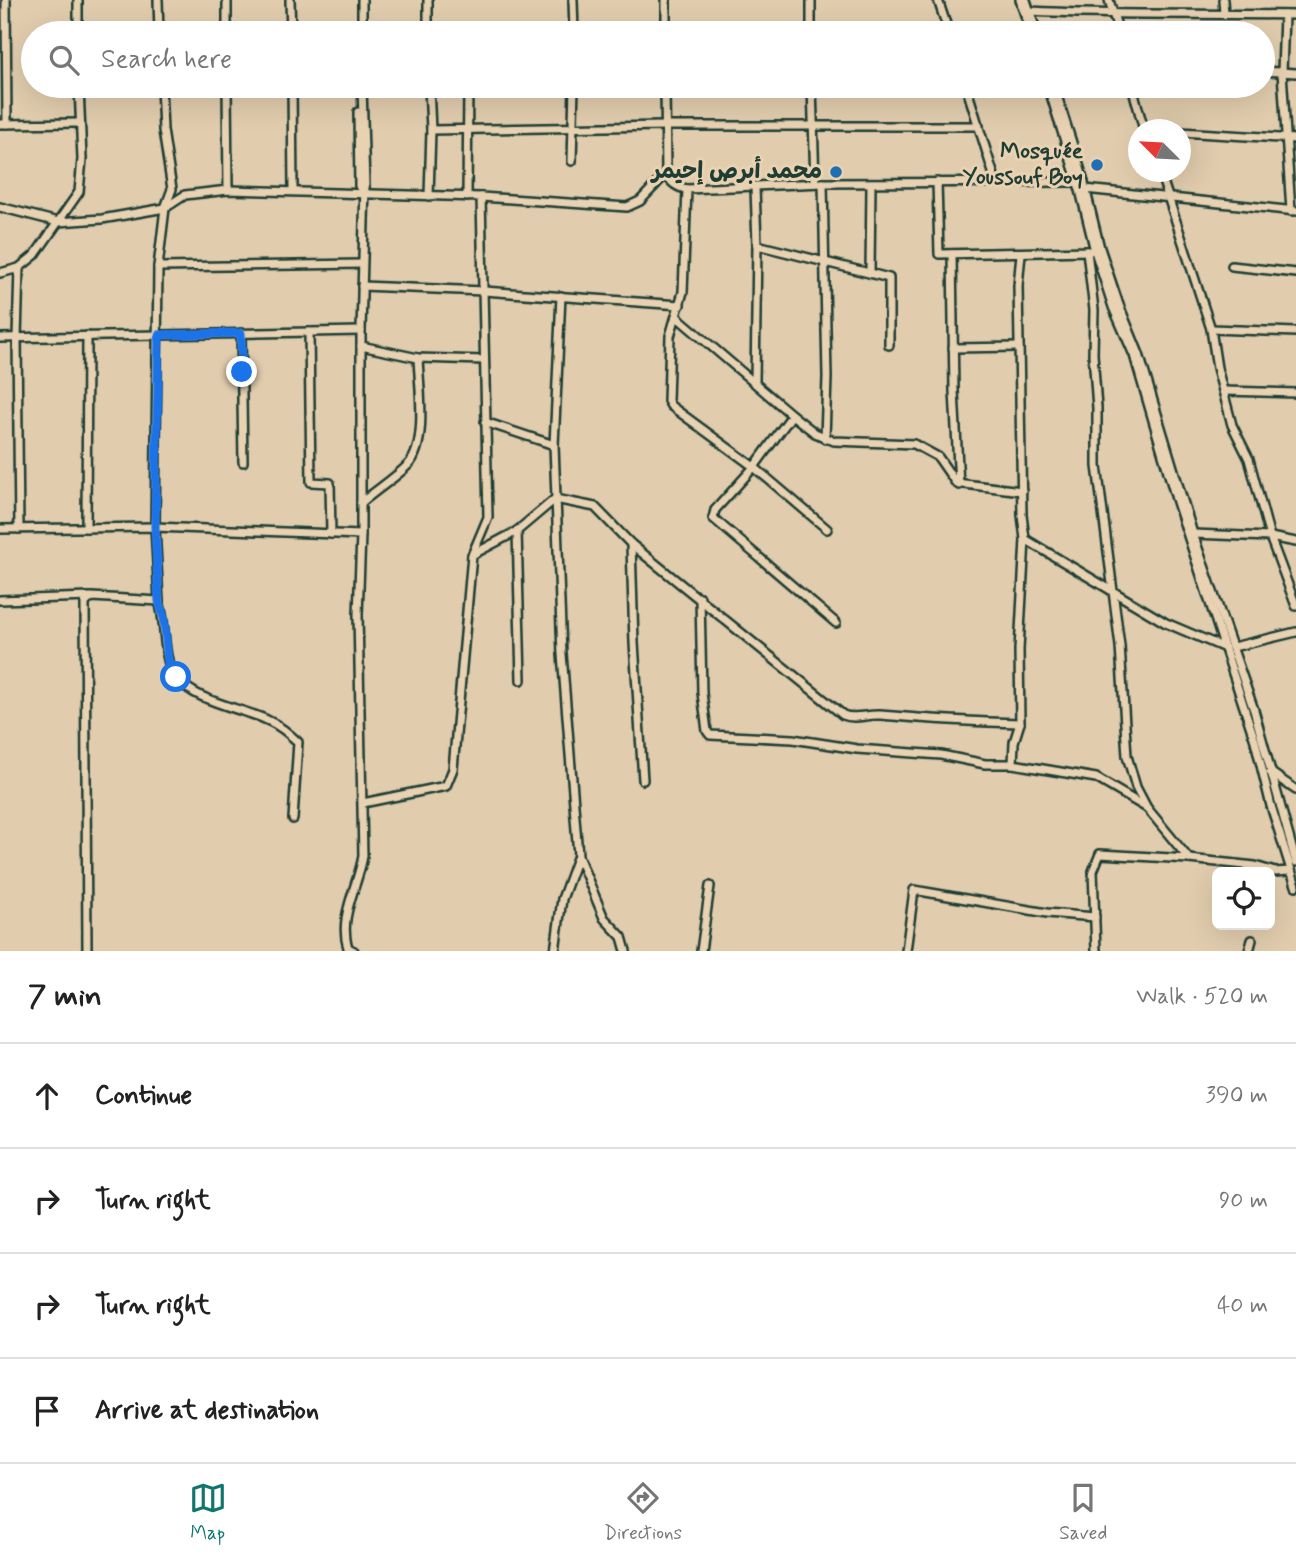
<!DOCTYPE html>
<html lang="en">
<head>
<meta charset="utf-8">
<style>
	body { margin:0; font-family:Mynerve,"Playpen Sans Arabic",sans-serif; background:#f6f6f6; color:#222 }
	.controls { position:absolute; right:21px; bottom:21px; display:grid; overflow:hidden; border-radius:10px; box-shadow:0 7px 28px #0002 }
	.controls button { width:63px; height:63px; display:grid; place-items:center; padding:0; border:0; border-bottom:2px solid #e0e0e0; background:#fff; color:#222; font:35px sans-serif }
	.compass { position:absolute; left:1128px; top:119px; width:63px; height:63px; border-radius:50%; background:#fff; box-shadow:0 7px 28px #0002; rotate:294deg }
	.stop { position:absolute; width:21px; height:21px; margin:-16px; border:5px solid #1a73e8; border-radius:50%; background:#fff }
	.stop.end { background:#1a73e8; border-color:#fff; box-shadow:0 2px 7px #0008 }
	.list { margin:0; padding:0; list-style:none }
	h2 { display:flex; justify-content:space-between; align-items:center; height:91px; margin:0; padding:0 28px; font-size:30px }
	h2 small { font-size:23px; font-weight:400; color:#767676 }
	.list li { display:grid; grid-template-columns:46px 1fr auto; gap:21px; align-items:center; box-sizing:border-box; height:105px; padding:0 28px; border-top:2px solid #e0e0e0 }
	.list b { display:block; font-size:26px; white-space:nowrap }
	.list em { font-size:23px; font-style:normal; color:#767676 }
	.icon { flex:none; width:38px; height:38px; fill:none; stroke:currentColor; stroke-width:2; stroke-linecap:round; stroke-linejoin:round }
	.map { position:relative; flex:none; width:1296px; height:951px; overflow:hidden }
	.search { position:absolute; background:#fff; box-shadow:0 7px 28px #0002; left:21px; right:21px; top:21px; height:77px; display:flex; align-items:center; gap:18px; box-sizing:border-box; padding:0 24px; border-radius:38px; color:#767676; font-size:26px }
	.sheet { height:511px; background:#fff }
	nav { display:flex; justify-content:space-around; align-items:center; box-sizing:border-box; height:98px; border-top:2px solid #e0e0e0; background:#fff; font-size:19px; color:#767676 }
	nav a { display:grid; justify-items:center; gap:4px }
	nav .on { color:#0f766e }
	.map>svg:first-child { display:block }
</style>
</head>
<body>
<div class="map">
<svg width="1296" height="951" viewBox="0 0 1296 951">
	<rect width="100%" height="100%" fill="#e1ccad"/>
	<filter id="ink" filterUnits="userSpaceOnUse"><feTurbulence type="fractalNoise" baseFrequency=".0143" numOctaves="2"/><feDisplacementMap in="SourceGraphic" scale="14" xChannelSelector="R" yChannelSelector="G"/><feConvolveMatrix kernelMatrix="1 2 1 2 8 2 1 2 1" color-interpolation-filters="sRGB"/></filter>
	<g filter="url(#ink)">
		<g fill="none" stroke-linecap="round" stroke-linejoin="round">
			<g stroke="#1f3d34" stroke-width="12">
				<g id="street">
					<polyline points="6,0 7,124"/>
					<polyline points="78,0 78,33"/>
					<polyline points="158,0 159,33"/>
					<polyline points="227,0 227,33"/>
					<polyline points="290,0 291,33"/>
					<polyline points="428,0 428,33"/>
					<polyline points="573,0 574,33"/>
					<polyline points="938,0 949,33"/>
					<polyline points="1020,0 1031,33"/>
					<polyline points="1026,0 1037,33"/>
					<polyline points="1109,0 1119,33"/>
					<polyline points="1223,0 1224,13"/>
					<path d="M1030 11C1118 16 1207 13 1296 15"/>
					<polyline points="1284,15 1282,72 1291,211"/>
					<polyline points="362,33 362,0"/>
					<polyline points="666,33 666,0"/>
					<polyline points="811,33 811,0"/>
					<polyline points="1263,71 1296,73"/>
					<polyline points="227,86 228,190"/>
					<polyline points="292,86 293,190"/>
					<polyline points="429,86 431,130 429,196"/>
					<path d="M665 86 666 174C671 183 678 188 687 189"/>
					<polyline points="812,86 815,183"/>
					<polyline points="966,86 996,182"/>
					<polyline points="1048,86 1080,190 1095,251 1113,307 1134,355 1176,499 1255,741 1271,806 1296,886"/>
					<polyline points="1054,86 1081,171 1100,248 1119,305 1139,354 1193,534 1254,710 1296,862"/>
					<polyline points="1132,86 1144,130"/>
					<polyline points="358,112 359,186 363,193"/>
					<polyline points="0,124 79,123"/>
					<polyline points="431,130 665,126 979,126"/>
					<polyline points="1180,132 1296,139"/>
					<polyline points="572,161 574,86"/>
					<polyline points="1160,172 1211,329 1217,368 1232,425 1249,459 1270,537 1296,606"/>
					<polyline points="937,182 939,254 1090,251"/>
					<polyline points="823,183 827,377 825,439"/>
					<polyline points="755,187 757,245 755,382"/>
					<polyline points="1085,189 1296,211"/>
					<polyline points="467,197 468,86"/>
					<polyline points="0,207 58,222 102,219 165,208 185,195 228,190 481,197 627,207 640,201 666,174"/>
					<polyline points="757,245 889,278 889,345"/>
					<polyline points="1087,251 1094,310 1093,354 1097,408 1097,466 1120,646 1127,756 1136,787 1147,808 1189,859"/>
					<polyline points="952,254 954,391 959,485"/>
					<polyline points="1232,266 1296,273"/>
					<polyline points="158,267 362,264"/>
					<polyline points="0,273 19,268 35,255 79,192 82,159 79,86"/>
					<polyline points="870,273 871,184"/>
					<polyline points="362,286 484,291 680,305"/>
					<polyline points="676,316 792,415 815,433 834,441 914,444 938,457 956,483 1022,491"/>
					<polyline points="1211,329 1296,332"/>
					<polyline points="309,332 311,482 330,483 331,534"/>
					<polyline points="241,333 243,462"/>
					<polyline points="0,338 361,331"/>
					<polyline points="361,346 418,358 484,360"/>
					<polyline points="953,348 1019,347"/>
					<polyline points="1224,391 1296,393"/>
					<polyline points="792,415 754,467 715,510 713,518 836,623"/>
					<polyline points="485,422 554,445 562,654 578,855 562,899 555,951"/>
					<polyline points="554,445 561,296"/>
					<path d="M361 503C376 490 394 479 408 465 428 445 419 386 418 358"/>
					<polyline points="86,528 87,336"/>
					<polyline points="0,529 155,527 361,535"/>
					<polyline points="19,529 17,338 19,268"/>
					<polyline points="827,529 754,467 671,406 668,401 670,336 683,292 687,189 823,183 1084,182"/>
					<polyline points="517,531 521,680"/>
					<polyline points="1193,534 1270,537 1296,542"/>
					<polyline points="1025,539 1166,623 1225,648"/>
					<polyline points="631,544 634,643 643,780"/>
					<path d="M472 555 517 531 555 499 595 507 631 544 843 715C855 720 867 714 880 715 927 719 973 722 1020 723L1014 742 1013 764 1096 778 1147 808"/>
					<polyline points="700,597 702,693 707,731 710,735 793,739 857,749 941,755 985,764 1013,764"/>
					<polyline points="0,600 90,597"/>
					<path d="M159 601C165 620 163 641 168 660 178 701 235 705 267 720 279 725 288 733 298 742L293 819"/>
					<polyline points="1233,647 1296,632"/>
					<polyline points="1020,723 1019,650 1025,539 1022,515 1018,286 1021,254"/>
					<polyline points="1270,772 1296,790"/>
					<polyline points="363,803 446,786 453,769 472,555 488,517 481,197"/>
					<polyline points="578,856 604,918 622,937 626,951"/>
					<polyline points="87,951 85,603 92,597 159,601 155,527 158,267 165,208 172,189 163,130 161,86"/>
					<path d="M354 951 348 948C338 917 358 886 363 856L358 615 361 535V331L365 186 362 86"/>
					<polyline points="701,951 710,886"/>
					<polyline points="906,951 914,890 1047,913 1095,917"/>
					<polyline points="1096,951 1093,871 1100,854 1189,859 1255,866 1275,872 1290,871"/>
					<polyline points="1249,951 1252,940"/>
				</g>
			</g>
			<use href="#street" stroke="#e9d2b2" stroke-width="7"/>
		</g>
	</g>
	<g fill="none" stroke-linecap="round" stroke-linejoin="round" filter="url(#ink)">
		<polyline stroke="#1a73e8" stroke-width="9" points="176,677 168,661 164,618 159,601 158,582 155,527 159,335 241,333 242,372"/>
	</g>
	<g fill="#1f6fb2" stroke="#e9d2b2" stroke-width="2.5">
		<circle cx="1097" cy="165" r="7"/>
		<circle cx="836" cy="172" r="7"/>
	</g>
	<g text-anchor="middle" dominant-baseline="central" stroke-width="6" stroke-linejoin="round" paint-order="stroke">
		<g font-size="23" font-weight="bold" fill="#1f3d34" stroke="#e9d2b2" text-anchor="end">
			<text x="1083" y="152">Mosquée<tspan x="1083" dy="26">Youssouf Boy</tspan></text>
			<text x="822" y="172">محمد أبرص إحيمر</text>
		</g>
	</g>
</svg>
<div class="controls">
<button><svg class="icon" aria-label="locate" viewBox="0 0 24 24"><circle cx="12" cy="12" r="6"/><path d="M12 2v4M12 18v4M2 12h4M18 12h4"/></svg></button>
</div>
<svg class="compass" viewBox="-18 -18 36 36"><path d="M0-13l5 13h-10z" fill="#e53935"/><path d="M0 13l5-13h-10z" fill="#767676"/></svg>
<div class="stop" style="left:176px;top:677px"></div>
<div class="stop end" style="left:242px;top:372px"></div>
<div class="search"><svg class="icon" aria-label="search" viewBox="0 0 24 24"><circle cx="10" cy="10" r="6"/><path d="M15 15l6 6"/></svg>Search here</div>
</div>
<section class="sheet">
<h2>7 min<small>Walk · 520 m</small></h2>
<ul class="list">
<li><svg class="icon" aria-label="ahead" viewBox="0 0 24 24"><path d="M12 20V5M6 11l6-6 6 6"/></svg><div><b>Continue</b></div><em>390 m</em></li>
<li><svg class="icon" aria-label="right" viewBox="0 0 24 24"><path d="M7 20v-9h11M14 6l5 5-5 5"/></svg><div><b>Turn right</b></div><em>90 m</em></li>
<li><svg class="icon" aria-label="right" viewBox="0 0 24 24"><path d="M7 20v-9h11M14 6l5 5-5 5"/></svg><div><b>Turn right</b></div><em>40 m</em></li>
<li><svg class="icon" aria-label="arrive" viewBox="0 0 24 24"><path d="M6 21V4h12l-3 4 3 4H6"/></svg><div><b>Arrive at destination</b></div></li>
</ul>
</section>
<nav>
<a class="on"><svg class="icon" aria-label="map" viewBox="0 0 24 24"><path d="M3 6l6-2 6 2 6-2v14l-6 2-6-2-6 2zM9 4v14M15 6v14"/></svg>Map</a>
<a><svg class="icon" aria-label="directions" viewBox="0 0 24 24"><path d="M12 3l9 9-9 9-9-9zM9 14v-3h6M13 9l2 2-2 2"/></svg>Directions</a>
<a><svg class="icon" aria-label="saved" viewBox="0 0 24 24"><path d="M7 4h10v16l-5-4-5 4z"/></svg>Saved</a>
</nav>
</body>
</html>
